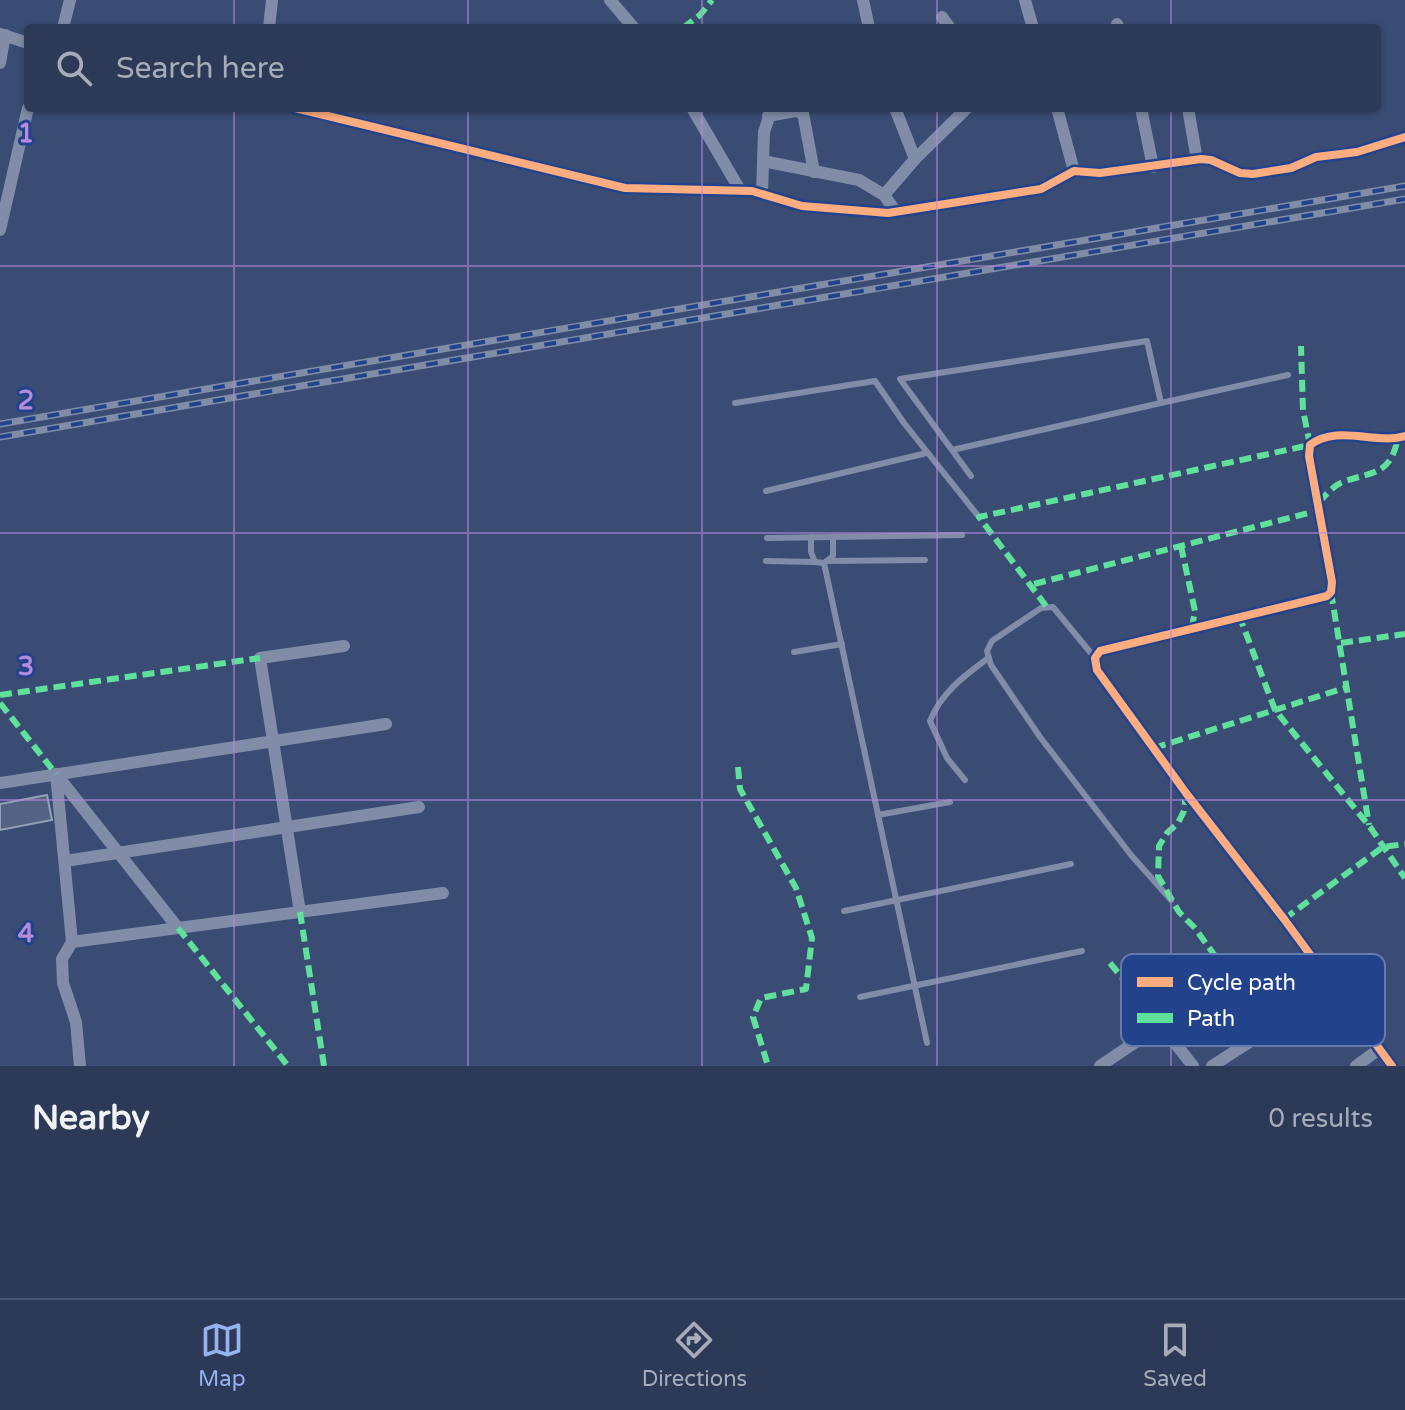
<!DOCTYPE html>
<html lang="en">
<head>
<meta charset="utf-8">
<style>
	body { margin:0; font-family:"Varela Round",sans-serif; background:#384461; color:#f1f3f6 }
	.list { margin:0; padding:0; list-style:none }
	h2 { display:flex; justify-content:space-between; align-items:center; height:104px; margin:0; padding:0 32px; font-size:34px }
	h2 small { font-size:26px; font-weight:400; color:#a6acba }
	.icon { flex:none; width:44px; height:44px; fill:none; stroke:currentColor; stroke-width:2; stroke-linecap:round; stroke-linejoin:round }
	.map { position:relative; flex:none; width:1405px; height:1066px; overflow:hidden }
	.search { position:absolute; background:#2c3957; box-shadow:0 2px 6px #0004; left:24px; right:24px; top:24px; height:88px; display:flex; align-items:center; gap:20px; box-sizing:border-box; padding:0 28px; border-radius:8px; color:#a6acba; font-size:30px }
	.sheet { height:232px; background:#2c3957 }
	nav { display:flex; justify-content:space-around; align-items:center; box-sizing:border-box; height:112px; border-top:2px solid #48536d; background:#2c3957; font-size:22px; color:#a6acba }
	nav a { display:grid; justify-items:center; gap:4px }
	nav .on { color:#95b2f1 }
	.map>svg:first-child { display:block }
</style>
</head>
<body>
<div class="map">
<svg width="1405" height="1066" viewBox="0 0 1405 1066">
	<rect width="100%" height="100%" fill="#3a4c74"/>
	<polygon fill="#546383" stroke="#95a0b6" stroke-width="2" points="47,795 52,820 0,830 0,804"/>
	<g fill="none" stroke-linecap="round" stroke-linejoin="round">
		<g stroke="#818da8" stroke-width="6">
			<polyline points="735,403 875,381 904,423 979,517"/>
			<polyline points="1161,403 1288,375"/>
			<polyline points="952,450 1161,403 1147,341 900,379 971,476"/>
			<polyline points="766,491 927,453"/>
			<polyline points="811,537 811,552 815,562 824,563 833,556 833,537"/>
			<polyline points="767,538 962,535"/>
			<polyline points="766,561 815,562"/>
			<polyline points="827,561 925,560"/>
			<polyline points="824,563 927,1043"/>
			<polyline points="794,652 842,644"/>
			<polyline points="1095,658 1053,607 1041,608 992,641 987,651 991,665 1040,737 1131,855 1171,900"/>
			<path d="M965 780 947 758 930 721C941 693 964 676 987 659"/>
			<polyline points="878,815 950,802"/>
			<polyline points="844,911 1071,864"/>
			<polyline points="860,997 1082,951"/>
		</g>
		<g stroke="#818da8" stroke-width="12">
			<polyline points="610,0 634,28"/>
			<polyline points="863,0 869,28"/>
			<polyline points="1025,0 1033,28"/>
			<polyline points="942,17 950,28"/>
			<polyline points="1117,24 1119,28"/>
			<polyline points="63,28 70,0"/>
			<polyline points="269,28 272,0"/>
			<polyline points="0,34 28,43"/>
			<polyline points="0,63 5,35"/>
			<polyline points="295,108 625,188 752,191 802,206 888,213 1041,189 1074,171 1100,173 1201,159 1211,160 1240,173 1253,174 1291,168 1316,157 1357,152 1405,137"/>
			<polyline points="692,108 740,190"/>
			<polyline points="895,108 915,159"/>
			<polyline points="1057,108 1074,171"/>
			<polyline points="1141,108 1153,167"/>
			<polyline points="1188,108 1197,160"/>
			<polyline points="768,116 795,111 803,113 814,172"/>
			<polyline points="763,161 859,180 884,195 896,212"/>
			<polyline points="762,194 764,132 771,111"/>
			<polyline points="884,195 915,159 967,108"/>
			<polyline points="0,230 28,108"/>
			<polyline points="56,774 72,942 62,959 63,983 76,1022 80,1066"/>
			<polyline points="56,774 178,928"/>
			<polyline points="0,783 386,724"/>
			<polyline points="65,861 419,807"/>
			<polyline points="300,912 260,658 344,646"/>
			<polyline points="72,942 443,893"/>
			<polyline points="1100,1066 1161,1025 1193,1066"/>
			<polyline points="1212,1066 1268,1030 1330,982"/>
			<polyline points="1356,1066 1378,1050"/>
			<path d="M1392 1066 1284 919 1186 793 1097 670 1095 658 1100 651 1327 596 1331 592 1332 582 1309 456 1310 445C1338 424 1374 445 1405 436"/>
		</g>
		<g stroke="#818da7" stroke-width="7">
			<g id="rail">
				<polyline points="0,424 1405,186"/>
				<polyline points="0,437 1405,199"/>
			</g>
		</g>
		<use href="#rail" stroke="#22438c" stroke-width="4" stroke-dasharray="12" stroke-linecap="butt"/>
		<g stroke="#60e19b" stroke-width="6" stroke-dasharray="12 6" stroke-linecap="butt">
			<polyline points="683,28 700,15 712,0"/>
			<path d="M1319 502C1326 495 1334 485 1343 482 1373 471 1390 476 1398 438"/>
			<polyline points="1181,546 1195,611 1192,627"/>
			<polyline points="1034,584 1320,510"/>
			<polyline points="1331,592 1369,825"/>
			<polyline points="1046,606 979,517 1310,445 1303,410 1301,346"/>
			<polyline points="1239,615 1275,710 1370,827 1405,878"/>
			<polyline points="1341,643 1405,634"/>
			<polyline points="0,695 260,658"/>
			<polyline points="0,703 56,774"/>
			<polyline points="1154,748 1348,687"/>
			<polyline points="738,767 740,789 796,888 812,938 806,989 761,998 753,1017 768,1066"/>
			<polyline points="1186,793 1184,811 1178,823 1167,833 1159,846 1158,876 1179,912 1195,928 1268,1030"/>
			<polyline points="300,912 324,1066"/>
			<polyline points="1284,919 1383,847 1405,844"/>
			<polyline points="178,928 288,1066"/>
			<polyline points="1110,963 1161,1025"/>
		</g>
		<g stroke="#22438c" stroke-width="13">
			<g id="cycleway">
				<polyline points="295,108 625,188 752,191 802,206 888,213 1041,189 1074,171 1100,173 1201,159 1211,160 1240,173 1253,174 1291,168 1316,157 1357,152 1405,137"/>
				<path d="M1392 1066 1284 919 1186 793 1097 670 1095 658 1100 651 1327 596 1331 592 1332 582 1309 456 1310 445C1338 424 1374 445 1405 436"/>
			</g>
		</g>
		<use href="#cycleway" stroke="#ffac80" stroke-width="8"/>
	</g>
	<path fill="none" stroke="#b68bdc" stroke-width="2" stroke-opacity="0.55" d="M234 0V28M468 0V28M702 0V28M937 0V28M1171 0V28M234 108V1066M468 108V1066M702 108V1066M937 108V1066M1171 108V1066M0 266H1405M0 533H1405M0 800H1405"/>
	<rect x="1121" y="954" width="264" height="92" rx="12" fill="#22438c" stroke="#647bae" stroke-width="2"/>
	<rect x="1137" y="977" width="36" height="10" fill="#ffac80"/>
	<rect x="1137" y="1013" width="36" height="10" fill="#60e19b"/>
	<g font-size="22" fill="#fff">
		<text x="1187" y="990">Cycle path</text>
		<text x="1187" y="1026">Path</text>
	</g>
	<g font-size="26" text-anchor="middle" font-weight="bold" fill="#b68bdc" stroke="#22438c" stroke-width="6" stroke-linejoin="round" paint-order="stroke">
		<text x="26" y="142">1</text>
		<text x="26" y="409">2</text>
		<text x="26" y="675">3</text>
		<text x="26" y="942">4</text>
	</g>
</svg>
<div class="search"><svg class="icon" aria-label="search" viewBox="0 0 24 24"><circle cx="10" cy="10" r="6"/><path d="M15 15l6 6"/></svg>Search here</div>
</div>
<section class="sheet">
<h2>Nearby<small>0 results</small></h2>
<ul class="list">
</ul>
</section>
<nav>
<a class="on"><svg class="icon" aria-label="map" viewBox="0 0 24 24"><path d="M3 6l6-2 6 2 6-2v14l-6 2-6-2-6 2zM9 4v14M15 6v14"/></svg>Map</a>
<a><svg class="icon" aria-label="directions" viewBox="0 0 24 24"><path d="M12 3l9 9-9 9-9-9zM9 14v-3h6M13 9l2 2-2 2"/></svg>Directions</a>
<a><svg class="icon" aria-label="saved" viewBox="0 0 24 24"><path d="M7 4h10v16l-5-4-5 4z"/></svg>Saved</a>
</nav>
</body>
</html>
